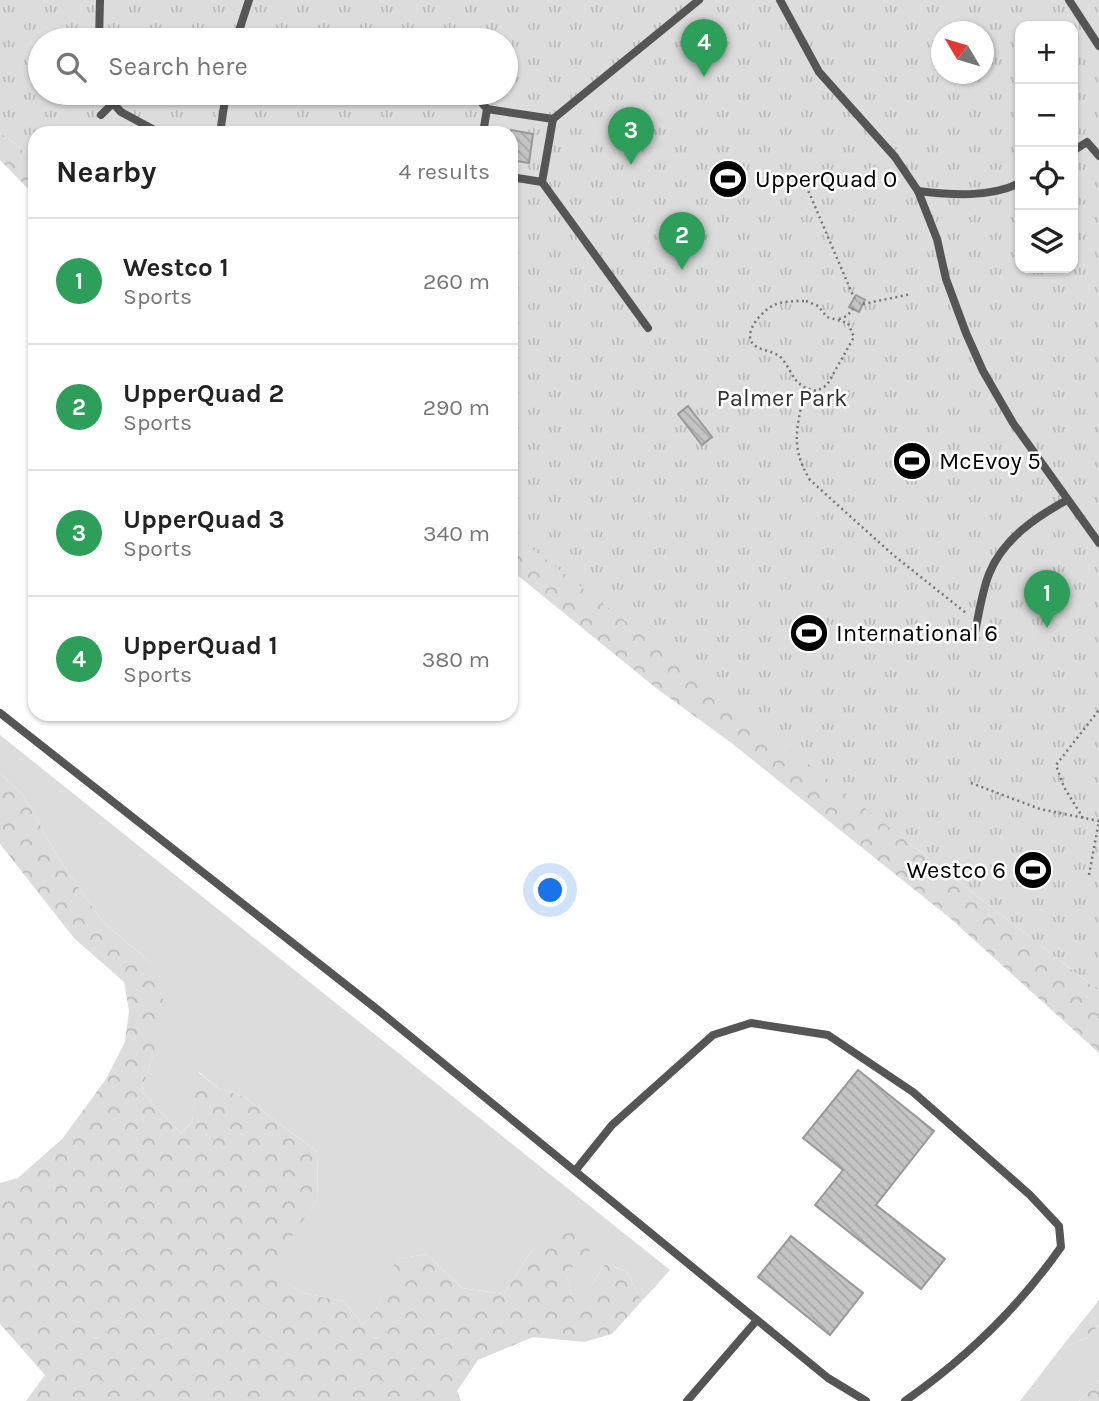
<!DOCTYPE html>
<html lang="en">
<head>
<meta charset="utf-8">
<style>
	body { margin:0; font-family:Karla,sans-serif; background:#f2f2f2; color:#222 }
	.controls { position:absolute; right:21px; top:21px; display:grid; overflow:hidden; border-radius:14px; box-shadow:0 2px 5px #0004 }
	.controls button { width:63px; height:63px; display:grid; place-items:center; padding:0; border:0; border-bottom:2px solid #e0e0e0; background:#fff; color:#222; font:35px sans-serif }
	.compass { position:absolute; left:931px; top:21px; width:63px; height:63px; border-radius:50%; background:#fff; box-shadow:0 2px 5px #0004; rotate:308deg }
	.you { position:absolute; left:551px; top:891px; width:24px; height:24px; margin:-18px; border:5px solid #fff; border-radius:50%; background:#1a73e8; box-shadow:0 0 0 10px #1a73e833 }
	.badge { display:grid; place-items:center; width:46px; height:46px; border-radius:50%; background:#0b8043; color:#fff; font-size:23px; font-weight:700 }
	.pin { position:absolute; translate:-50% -58px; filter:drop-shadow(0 2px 4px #0008) }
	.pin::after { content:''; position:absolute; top:37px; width:24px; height:21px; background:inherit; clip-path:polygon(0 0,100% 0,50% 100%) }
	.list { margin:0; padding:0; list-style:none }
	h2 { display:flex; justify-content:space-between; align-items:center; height:91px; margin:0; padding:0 28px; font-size:30px }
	h2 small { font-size:23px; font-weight:400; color:#767676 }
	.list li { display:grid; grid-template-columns:46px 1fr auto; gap:21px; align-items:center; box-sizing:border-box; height:126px; padding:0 28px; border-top:2px solid #e0e0e0 }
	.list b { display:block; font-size:26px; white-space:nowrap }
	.list p { margin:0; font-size:23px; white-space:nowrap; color:#767676 }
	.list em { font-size:23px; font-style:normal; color:#767676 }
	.icon { flex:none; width:38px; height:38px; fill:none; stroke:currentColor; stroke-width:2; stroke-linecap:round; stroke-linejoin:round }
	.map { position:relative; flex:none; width:1099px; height:1401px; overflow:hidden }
	.search { position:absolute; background:#fff; box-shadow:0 2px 5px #0004; left:28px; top:28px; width:490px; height:77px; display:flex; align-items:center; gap:18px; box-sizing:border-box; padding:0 24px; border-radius:38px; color:#767676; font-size:26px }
	.panel { position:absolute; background:#fff; box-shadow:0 2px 5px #0004; left:28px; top:126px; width:490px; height:595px; border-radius:21px }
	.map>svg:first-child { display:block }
</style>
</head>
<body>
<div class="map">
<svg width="1099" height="1401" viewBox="0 0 1099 1401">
	<defs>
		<pattern id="forest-crowns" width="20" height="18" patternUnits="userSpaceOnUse" patternTransform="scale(1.75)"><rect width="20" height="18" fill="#dcdcdc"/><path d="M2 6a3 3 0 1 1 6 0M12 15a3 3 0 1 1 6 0" fill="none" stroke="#bbb"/></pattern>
		<pattern id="park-tufts" width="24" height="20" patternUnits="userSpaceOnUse" patternTransform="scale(1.75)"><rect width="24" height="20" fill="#dcdcdc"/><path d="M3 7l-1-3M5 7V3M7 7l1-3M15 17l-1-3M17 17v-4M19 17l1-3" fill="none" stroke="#bbb"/></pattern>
		<pattern id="building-back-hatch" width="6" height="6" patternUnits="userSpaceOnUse" patternTransform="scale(1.75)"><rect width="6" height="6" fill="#c4c4c4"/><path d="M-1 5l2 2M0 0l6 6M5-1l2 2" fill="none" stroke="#a7a7a7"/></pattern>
	</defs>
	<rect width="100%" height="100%" fill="#fff"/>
	<g fill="#dcdcdc">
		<polygon points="0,735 670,1270 642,1301 626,1271 605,1264 591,1287 574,1303 566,1274 532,1250 504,1294 462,1288 427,1254 397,1259 376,1310 363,1324 343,1301 303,1293 267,1271 317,1200 318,1152 244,1097 218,1088 199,1072 192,1122 181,1133 141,1091 153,1055 151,963 102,921 57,856 23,795 0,773"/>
		<polygon points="1099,1325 1099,1380 1079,1401 1020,1401 1060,1349 1087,1338"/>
	</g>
	<g fill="url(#forest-crowns)">
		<polygon points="0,132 35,160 35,196 0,160"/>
		<polygon points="511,508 917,849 1099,991 1099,1053 951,919 734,745 656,688 511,570"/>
		<polygon points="0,773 23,795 57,856 102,921 151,963 164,1003 153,1055 141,1091 181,1133 192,1122 198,1072 218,1088 244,1097 318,1152 317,1200 268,1271 303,1293 343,1301 363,1324 376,1310 396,1259 427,1254 462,1288 504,1294 532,1250 576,1229 592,1248 566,1274 574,1302 591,1287 605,1264 626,1271 642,1301 612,1334 584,1342 533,1337 478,1360 457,1391 461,1401 26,1401 45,1375 0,1324 0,1183 18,1178 63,1138 106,1079 125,1042 129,1011 124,982 74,938 0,844"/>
		<polygon points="1099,1300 1099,1325 1087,1338 1060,1349"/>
		<polygon points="1099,1380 1099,1401 1079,1401"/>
	</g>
	<path fill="url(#park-tufts)" fill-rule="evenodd" d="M0 0H1099V991L511 532V133H35V160L0 132ZM1020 26H1073V268H1020ZM942 32H984V74H942ZM40 40H506V93H40Z"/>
	<g fill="url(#building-back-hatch)" stroke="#999" stroke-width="2">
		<polygon points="511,130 533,134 529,163 511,160"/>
		<polygon points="856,295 865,300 859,312 849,307"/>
		<polygon points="688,406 712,437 702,445 678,414"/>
		<polygon points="858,1070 934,1131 876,1205 945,1259 921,1289 815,1205 843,1170 803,1138"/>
		<polygon points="791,1236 863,1293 830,1335 758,1277"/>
	</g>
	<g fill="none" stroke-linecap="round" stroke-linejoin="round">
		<g stroke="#777" stroke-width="2.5" stroke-dasharray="2 3.5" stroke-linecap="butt">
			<polyline points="802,176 854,298"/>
			<path d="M806 301 818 306 827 317 848 323 854 337 827 385 817 391C793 386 795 376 783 360 776 350 762 352 754 345 741 333 763 310 774 305 784 301 795 301 806 301Z"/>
			<polyline points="863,304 911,294"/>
			<polyline points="839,319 847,316 853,309"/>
			<path d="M804 388C799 427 788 443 810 480L892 554 966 613"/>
			<polyline points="971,783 1040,809 1099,821"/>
			<polyline points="1083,818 1064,787 1056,765 1099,710"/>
			<polyline points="1089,875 1099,821"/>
		</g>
		<g stroke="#555" stroke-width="8">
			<polyline points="780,0 819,72 895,157 918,191 937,239 946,279 966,333 983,371 1013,423 1099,543"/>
			<polyline points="1069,0 1099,46"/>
			<polyline points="432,38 434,40"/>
			<polyline points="99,40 100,0"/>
			<polyline points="236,40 249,0"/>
			<polyline points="104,93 121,112 160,133"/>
			<polyline points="474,93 487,109 483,133"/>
			<polyline points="487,109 553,119 699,0"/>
			<polyline points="101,115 113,103"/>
			<polyline points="553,119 542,182 648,328"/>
			<polyline points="220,133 226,93"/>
			<polyline points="1073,151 1087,142 1099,156"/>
			<polyline points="511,177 542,182"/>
			<path d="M918 191C951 195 990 198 1020 183"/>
			<path d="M975 632C979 613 982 592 989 574 1003 539 1036 517 1067 500"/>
			<polyline points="0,713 378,1010 828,1378 866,1401"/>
			<path d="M575 1171 612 1125 713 1035 751 1023 828 1035 913 1092 1030 1195 1059 1226 1061 1247C1019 1307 965 1359 905 1401"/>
			<polyline points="687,1401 757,1320"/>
		</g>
	</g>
	<defs>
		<g id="stadium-disc" transform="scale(2.0125)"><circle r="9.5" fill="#000" stroke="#fff"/><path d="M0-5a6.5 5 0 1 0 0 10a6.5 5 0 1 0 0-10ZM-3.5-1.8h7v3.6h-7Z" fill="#fff"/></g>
	</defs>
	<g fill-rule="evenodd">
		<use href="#stadium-disc" x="728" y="179"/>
		<use href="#stadium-disc" x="912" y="461"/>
		<use href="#stadium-disc" x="809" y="633"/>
		<use href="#stadium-disc" x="1033" y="870"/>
	</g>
	<g text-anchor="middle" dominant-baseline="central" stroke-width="5" stroke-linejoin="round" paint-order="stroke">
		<g font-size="24" fill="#000" stroke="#fff" text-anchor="start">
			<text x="755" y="179">UpperQuad 0</text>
			<text x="939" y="461">McEvoy 5</text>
			<text x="836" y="633">International 6</text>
			<text x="1006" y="870" text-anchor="end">Westco 6</text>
		</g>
		<g font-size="24" fill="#333" stroke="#fff">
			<text x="782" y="398">Palmer Park</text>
		</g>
	</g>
</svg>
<div class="controls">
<button>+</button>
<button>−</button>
<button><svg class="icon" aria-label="locate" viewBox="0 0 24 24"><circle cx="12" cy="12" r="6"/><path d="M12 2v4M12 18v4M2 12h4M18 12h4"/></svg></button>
<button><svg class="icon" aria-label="layers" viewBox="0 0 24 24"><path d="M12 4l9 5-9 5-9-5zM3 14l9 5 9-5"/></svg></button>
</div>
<svg class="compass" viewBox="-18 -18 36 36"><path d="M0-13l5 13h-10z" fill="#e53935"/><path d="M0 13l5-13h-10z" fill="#767676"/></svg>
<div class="you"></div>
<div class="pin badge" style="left:1047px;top:628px;background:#2e9e5b">1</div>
<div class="pin badge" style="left:682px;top:270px;background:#2e9e5b">2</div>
<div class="pin badge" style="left:631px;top:165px;background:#2e9e5b">3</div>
<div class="pin badge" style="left:704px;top:77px;background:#2e9e5b">4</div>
<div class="search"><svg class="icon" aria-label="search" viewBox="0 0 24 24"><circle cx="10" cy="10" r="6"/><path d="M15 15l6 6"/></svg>Search here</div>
<section class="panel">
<h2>Nearby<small>4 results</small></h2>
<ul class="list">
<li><span class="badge" style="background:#2e9e5b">1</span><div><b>Westco 1</b><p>Sports</p></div><em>260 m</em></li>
<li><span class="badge" style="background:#2e9e5b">2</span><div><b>UpperQuad 2</b><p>Sports</p></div><em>290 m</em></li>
<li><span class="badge" style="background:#2e9e5b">3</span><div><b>UpperQuad 3</b><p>Sports</p></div><em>340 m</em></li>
<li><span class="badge" style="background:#2e9e5b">4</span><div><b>UpperQuad 1</b><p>Sports</p></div><em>380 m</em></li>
</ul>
</section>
</div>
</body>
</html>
